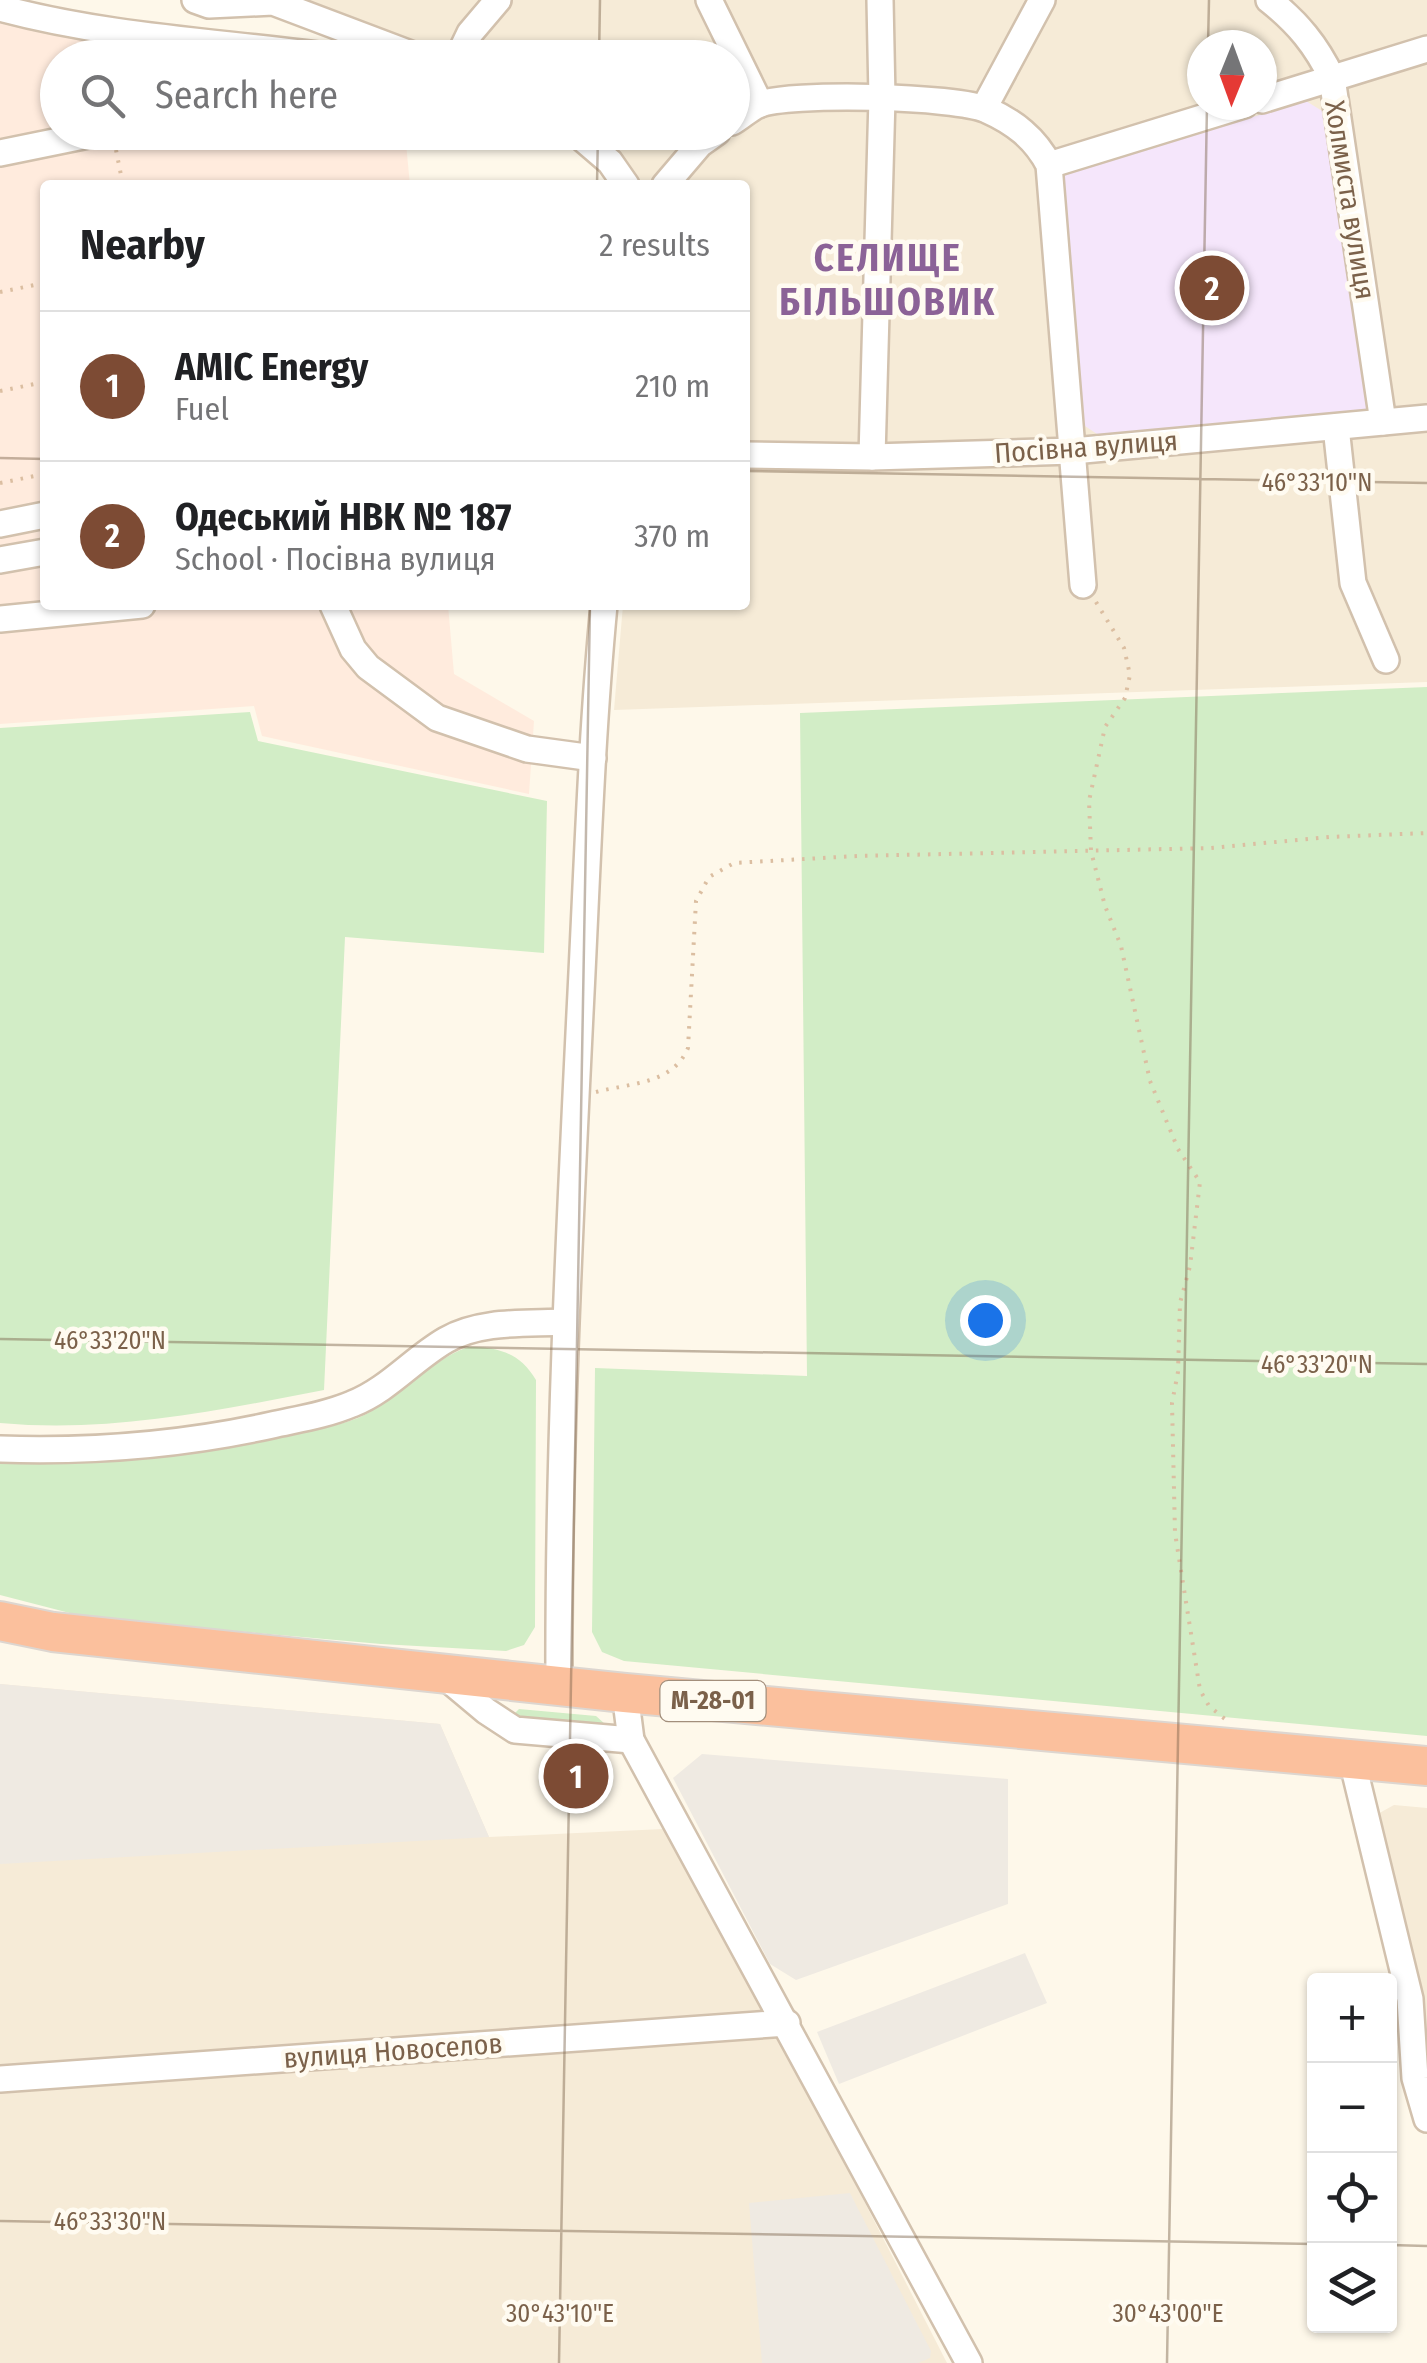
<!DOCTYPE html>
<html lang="en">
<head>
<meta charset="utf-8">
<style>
	body { margin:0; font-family:"Fira Sans Condensed",sans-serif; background:#f6f6f6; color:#202124 }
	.controls { position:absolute; right:30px; bottom:30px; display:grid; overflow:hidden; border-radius:10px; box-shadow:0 2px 8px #0004 }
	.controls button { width:90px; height:90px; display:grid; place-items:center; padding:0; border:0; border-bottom:2px solid #e0e0e0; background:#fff; color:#202124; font:50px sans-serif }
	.compass { position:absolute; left:1187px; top:30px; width:90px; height:90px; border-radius:50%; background:#fff; box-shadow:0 2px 8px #0004; rotate:181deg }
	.you { position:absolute; left:985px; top:1320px; width:35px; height:35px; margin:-25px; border:8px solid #fff; border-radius:50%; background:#1a73e8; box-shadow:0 0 0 15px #1a73e833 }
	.badge { display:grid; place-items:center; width:65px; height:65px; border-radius:50%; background:#7d4b34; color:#fff; font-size:32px; font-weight:700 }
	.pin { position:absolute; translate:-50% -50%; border:5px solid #fff; box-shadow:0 2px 10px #0006 }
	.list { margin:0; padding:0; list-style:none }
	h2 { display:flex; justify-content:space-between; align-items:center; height:130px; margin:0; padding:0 40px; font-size:42px }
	h2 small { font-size:32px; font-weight:400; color:#757577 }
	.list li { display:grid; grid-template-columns:65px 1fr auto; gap:30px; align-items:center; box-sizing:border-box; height:150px; padding:0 40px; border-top:2px solid #e0e0e0 }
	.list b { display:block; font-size:38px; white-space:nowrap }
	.list p { margin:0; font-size:32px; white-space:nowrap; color:#757577 }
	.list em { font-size:32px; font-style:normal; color:#757577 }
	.icon { flex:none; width:55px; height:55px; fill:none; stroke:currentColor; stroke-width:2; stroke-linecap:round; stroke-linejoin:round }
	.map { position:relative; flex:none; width:1427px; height:2363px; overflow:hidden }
	.search { position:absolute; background:#fff; box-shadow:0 2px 8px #0004; left:40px; top:40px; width:710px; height:110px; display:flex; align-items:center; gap:25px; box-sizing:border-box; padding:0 35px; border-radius:55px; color:#757577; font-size:38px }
	.panel { position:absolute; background:#fff; box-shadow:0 2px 8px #0004; left:40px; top:180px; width:710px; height:430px; border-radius:10px }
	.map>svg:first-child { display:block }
</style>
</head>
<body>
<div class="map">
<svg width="1427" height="2363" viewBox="0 0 1427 2363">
	<rect width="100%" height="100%" fill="#fef8ea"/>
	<g fill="#f6ebd7" fill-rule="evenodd">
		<path d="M270 0H1427V682L614 710 623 605H745V185H638L599 133 732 132V58L454 57ZM1202 45H1262V105H1202Z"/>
		<polygon points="0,1684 440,1724 489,1837 663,1829 779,2035 947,2363 0,2363"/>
		<polygon points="1394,1805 1427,1808 1427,2086 1425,2002 1374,1816"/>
	</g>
	<polygon fill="#ffebdd" points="0,17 291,57 58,58 58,132 405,133 410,185 45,185 45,605 448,605 454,674 534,721 529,794 262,736 254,706 0,724"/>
	<g fill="#efeae2">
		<polygon points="0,1684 440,1724 489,1837 0,1864"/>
		<polygon points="702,1754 1008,1779 1008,1904 796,1980 770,1964 673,1778"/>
		<polygon points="1025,1953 1047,2003 839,2084 817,2032"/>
		<polygon points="850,2193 931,2351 930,2358 918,2363 762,2363 749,2203"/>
	</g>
	<polygon fill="#f5e6fb" points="1306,101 1327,114 1371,401 1362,417 1103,438 1082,424 1059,175"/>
	<g fill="#d2edc6">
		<polygon points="1427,687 1427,1736 624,1661 602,1652 592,1632 595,1368 807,1376 800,713"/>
		<path d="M250 712 258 741 547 801 544 953 345 937 324 1390C216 1411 110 1433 0 1423V728Z"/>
		<path d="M468 1347C499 1347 520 1353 536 1380L535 1627 524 1645 506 1651 381 1644 89 1618 0 1595V1463C94 1464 183 1456 276 1437 303 1432 332 1428 358 1418 398 1400 427 1362 468 1347Z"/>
		<polygon points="519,1709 596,1716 606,1725 605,1728 519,1720 513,1715"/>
	</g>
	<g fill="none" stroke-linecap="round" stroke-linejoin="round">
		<g stroke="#d2c1ad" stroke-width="30">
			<g id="minor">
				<polyline points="195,0 209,5 273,2 421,58"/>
				<polyline points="709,0 760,104"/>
				<path d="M1269 0C1298 23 1316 45 1332 78L1383 422"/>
				<path d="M0 8C111 38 226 42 340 58"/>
				<polyline points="458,58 470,33 498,0"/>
				<polyline points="1262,100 1427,49"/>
				<polyline points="984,108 1042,0"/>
				<path d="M732 122C741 117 749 109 758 105 786 92 958 96 987 110 1014 122 1035 138 1049 165L1083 585"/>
				<polyline points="575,132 610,162 626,185"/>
				<polyline points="0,153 103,132"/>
				<polyline points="1049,165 1244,105"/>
				<polyline points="665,185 700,144 717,132"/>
				<polyline points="1336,427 1353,583 1386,660"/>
				<polyline points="745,455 872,457 1073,451 1427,418"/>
				<polyline points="872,457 882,98 880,0"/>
				<polyline points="0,524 45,515"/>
				<polyline points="0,560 45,552"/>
				<polyline points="333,605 353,649 368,667 437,718 527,749 593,758"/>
				<polyline points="0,619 142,605"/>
				<path d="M0 1449C92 1452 182 1445 272 1425 299 1419 326 1415 352 1404 388 1390 413 1359 446 1340 481 1320 526 1324 565 1322"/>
				<polyline points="443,1675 486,1711 515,1730 631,1740"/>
				<path d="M559 1687C558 1462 569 1238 580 1013 587 877 591 741 604 605"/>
				<polyline points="625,1693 631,1740 969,2363"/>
				<polyline points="1352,1760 1410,1999 1415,2078 1427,2119"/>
				<polyline points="0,2079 787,2023"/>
			</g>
		</g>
		<g stroke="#ddd6d0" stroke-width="42">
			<polyline id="highway" points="0,1621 53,1632 625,1693 1427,1766"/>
		</g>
		<g stroke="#dbbea1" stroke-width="4" stroke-dasharray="2.5 8" stroke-linecap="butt">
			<polyline points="116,150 123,185"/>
			<polyline points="0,292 45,283"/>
			<polyline points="0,391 45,382"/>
			<polyline points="0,483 45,474"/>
			<polyline points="1096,602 1124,648 1130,675 1125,698 1105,727 1089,801 1091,851 1105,906 1121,946 1150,1081 1178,1149 1200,1182 1190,1266 1180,1303 1178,1372 1172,1403 1175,1533 1200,1690 1209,1706 1225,1719"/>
			<path d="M596 1092C631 1083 673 1084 688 1048L696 901 709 877 734 863 857 856 1211 848 1329 837 1427 833"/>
		</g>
		<use href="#minor" stroke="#fff" stroke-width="25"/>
		<use href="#highway" stroke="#fbc09d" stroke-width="38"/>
	</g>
	<path fill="none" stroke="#7b614a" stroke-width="2.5" stroke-opacity="0.45" d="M1208 45 1209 0M599 58 600 0M597 185 598 132M0 458 45 459M745 471 1427 483M0 1339 1427 1364M0 2221 1314 2244M1390 2245 1427 2246M559 2363 590 605M1167 2363 1207 105"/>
	<g text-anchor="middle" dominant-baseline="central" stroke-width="9" stroke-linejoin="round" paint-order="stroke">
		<rect fill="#fffbf1" stroke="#a38f7c" stroke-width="2.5" x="660.5" y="1681" width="105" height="40" rx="8"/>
		<g font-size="25" font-weight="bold" fill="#7b614a">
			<text x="713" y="1701">М-28-01</text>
		</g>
		<g font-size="28" fill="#7b614a" stroke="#fffbf1">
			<text transform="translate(1350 200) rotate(81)">Холмиста вулиця</text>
			<text transform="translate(1086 447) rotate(-4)">Посівна вулиця</text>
			<text transform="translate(393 2051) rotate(-4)">вулиця Новоселов</text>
		</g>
		<g font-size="38" font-weight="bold" letter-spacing="2.5" fill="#8b6297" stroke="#fffbf1">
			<text x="888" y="258">СЕЛИЩЕ<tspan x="888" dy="44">БІЛЬШОВИК</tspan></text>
		</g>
	</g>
	<g font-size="25" text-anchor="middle" fill="#7b614a" stroke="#fffbf1" stroke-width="9" stroke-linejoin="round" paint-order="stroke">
		<text x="1317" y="491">46°33'10"N</text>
		<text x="110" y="1349">46°33'20"N</text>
		<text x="1317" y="1373">46°33'20"N</text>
		<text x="110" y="2230">46°33'30"N</text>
		<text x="560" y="2322">30°43'10"E</text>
		<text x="1168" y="2322">30°43'00"E</text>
	</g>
</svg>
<div class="controls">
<button>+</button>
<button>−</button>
<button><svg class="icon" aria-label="locate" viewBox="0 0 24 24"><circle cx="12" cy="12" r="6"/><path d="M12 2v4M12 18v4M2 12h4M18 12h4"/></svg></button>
<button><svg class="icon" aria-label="layers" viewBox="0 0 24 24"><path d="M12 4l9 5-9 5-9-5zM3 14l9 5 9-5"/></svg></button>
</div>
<svg class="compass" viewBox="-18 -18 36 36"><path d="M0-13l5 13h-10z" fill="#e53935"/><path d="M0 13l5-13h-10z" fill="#757577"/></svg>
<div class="you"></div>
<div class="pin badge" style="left:576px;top:1776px">1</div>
<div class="pin badge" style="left:1212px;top:288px">2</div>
<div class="search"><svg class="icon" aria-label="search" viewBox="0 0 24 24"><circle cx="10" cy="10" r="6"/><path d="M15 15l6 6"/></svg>Search here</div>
<section class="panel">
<h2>Nearby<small>2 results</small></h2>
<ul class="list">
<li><span class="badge">1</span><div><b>AMIC Energy</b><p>Fuel</p></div><em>210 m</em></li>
<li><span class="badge">2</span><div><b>Одеський НВК № 187</b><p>School · Посівна вулиця</p></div><em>370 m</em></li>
</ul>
</section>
</div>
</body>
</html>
